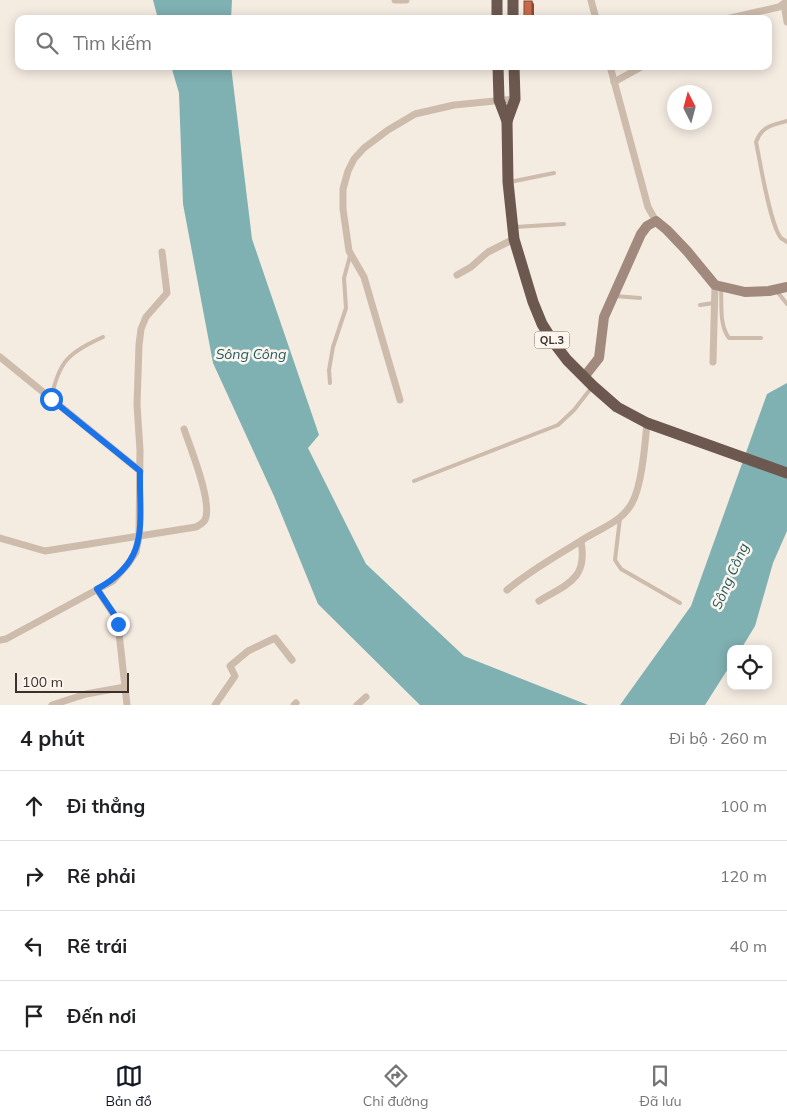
<!DOCTYPE html>
<html lang="vi">
<head>
<meta charset="utf-8">
<style>
	body { margin:0; font-family:Mulish,sans-serif; background:#f2f2f2; color:#202124 }
	.controls { position:absolute; right:15px; bottom:15px; display:grid; overflow:hidden; border-radius:10px; box-shadow:0 2px 12px #0003 }
	.controls button { width:45px; height:45px; display:grid; place-items:center; padding:0; border:0; border-bottom:1px solid #e0e0e0; background:#fff; color:#202124; font:25px sans-serif }
	.compass { position:absolute; left:667px; top:85px; width:45px; height:45px; border-radius:50%; background:#fff; box-shadow:0 2px 12px #0003; rotate:354deg }
	.scale { position:absolute; left:15px; bottom:12px; width:114px; box-sizing:border-box; padding-left:5px; border:2px solid #3b302b; border-top:0; font-size:14px; line-height:18px; white-space:nowrap; color:#3b302b; -webkit-text-stroke:4px #fbf5ee; paint-order:stroke }
	.stop { position:absolute; width:15px; height:15px; margin:-11px; border:4px solid #1a73e8; border-radius:50%; background:#fff }
	.stop.end { background:#1a73e8; border-color:#fff; box-shadow:0 1px 5px #0008 }
	.list { margin:0; padding:0; list-style:none }
	h2 { display:flex; justify-content:space-between; align-items:center; height:65px; margin:0; padding:0 20px; font-size:21px }
	h2 small { font-size:16px; font-weight:400; color:#757577 }
	.list li { display:grid; grid-template-columns:32px 1fr auto; gap:15px; align-items:center; box-sizing:border-box; height:70px; padding:0 20px; border-top:1px solid #e0e0e0 }
	.list b { display:block; font-size:19px; white-space:nowrap }
	.list em { font-size:16px; font-style:normal; color:#757577 }
	.icon { flex:none; width:28px; height:28px; fill:none; stroke:currentColor; stroke-width:2; stroke-linecap:round; stroke-linejoin:round }
	.map { position:relative; flex:none; width:787px; height:705px; overflow:hidden }
	.search { position:absolute; background:#fff; box-shadow:0 2px 12px #0003; left:15px; right:15px; top:15px; height:55px; display:flex; align-items:center; gap:12px; box-sizing:border-box; padding:0 18px; border-radius:10px; color:#757577; font-size:19px }
	.sheet { height:345px; background:#fff }
	nav { display:flex; justify-content:space-around; align-items:center; box-sizing:border-box; height:70px; border-top:1px solid #e0e0e0; background:#fff; font-size:14px; color:#757577 }
	nav a { display:grid; justify-items:center; gap:2px }
	nav .on { color:#111827 }
	.map>svg:first-child { display:block }
</style>
</head>
<body>
<div class="map">
<svg width="787" height="705" viewBox="0 0 787 705">
	<rect width="100%" height="100%" fill="#f4ebe1"/>
	<g fill="#7fb0b2">
		<polygon points="153,0 232,0 231,19 158,19"/>
		<polygon points="171,66 231,66 252,239 319,435 308,448 366,564 464,656 588,705 420,705 318,604 274,496 213,363 183,204 179,93"/>
		<polygon points="787,383 787,531 773,563 755,626 741,649 731,649 731,664 705,705 620,705 691,606 767,394"/>
	</g>
	<g fill="none" stroke-linecap="round" stroke-linejoin="round">
		<g stroke="#cdbbac" stroke-width="4">
			<path d="M787 121C772 125 762 126 756 142 760 161 770 225 781 238 781 238 787 242 787 242"/>
			<polyline points="510,182 554,173"/>
			<polyline points="515,227 564,224"/>
			<path d="M721 289C722 304 719 325 729 338H761"/>
			<polyline points="776,290 787,304"/>
			<polyline points="615,296 640,298"/>
			<polyline points="700,305 714,303"/>
			<polyline points="330,383 329,370 333,347 346,308 344,278 350,256"/>
			<path d="M51 399C59 361 68 353 103 337"/>
			<polyline points="414,481 558,425 574,410 592,387"/>
			<polyline points="620,518 615,560 621,569 680,603"/>
		</g>
		<g stroke="#cdbbac" stroke-width="7">
			<polyline points="395,0 406,0"/>
			<polyline points="591,0 596,19"/>
			<polyline points="784,4 787,22"/>
			<polyline points="726,19 779,7 787,1"/>
			<polyline points="610,66 648,207 656,221"/>
			<polyline points="614,82 643,66"/>
			<polyline points="457,275 471,267 488,252 514,239"/>
			<polyline points="0,357 140,471"/>
			<polyline points="713,362 715,285"/>
			<polyline points="400,400 364,277 349,251 343,209 343,189 348,171 354,159 364,148 388,130 415,114 454,105 515,99"/>
			<path d="M0 538 45 551 196 527C200 525 203 523 205 520 213 503 190 447 184 429"/>
			<polyline points="97,589 114,615 118,624 127,705"/>
			<path d="M507 590C532 569 560 554 587 537 604 527 622 521 632 503 642 485 645 444 647 423"/>
			<path d="M539 601C567 584 588 579 581 542"/>
			<polyline points="0,640 6,639 113,581 128,564 136,552 139,536 140,450 137,405 139,345 141,329 146,317 167,293 162,252"/>
			<polyline points="52,705 86,694 125,687"/>
			<polyline points="215,705 235,676 230,666 248,651 275,638 292,660"/>
			<polyline points="294,705 296,703"/>
			<polyline points="357,705 366,697"/>
		</g>
		<polyline stroke="#a18a7d" stroke-width="10" points="584,377 599,358 604,317 641,234 647,226 656,221 667,230 687,251 715,285 745,292 769,291 787,287"/>
		<g stroke="#6c584f" stroke-width="11">
			<polyline points="497,0 497,19"/>
			<polyline points="513,0 513,19"/>
			<polyline points="498,66 499,100 507,121 508,182 514,239 533,302 542,324 554,343 567,360 593,386 617,407 647,423 787,473"/>
			<polyline points="507,121 515,99 514,66"/>
		</g>
	</g>
	<polygon fill="#8c4a34" points="532,1 534,4 534,19 532,19"/>
	<rect fill="#c8694b" stroke="#8c4a34" x="524" y="1" width="8" height="18"/>
	<g fill="none" stroke-linecap="round" stroke-linejoin="round">
		<path stroke="#1a73e8" stroke-width="6" d="M51 399 140 471C139 524 151 560 97 589L114 614 118 624"/>
	</g>
	<g text-anchor="middle" dominant-baseline="central" stroke-width="5" stroke-linejoin="round" paint-order="stroke">
		<rect fill="#fbf5ee" stroke="#756b66" stroke-width="1" x="534.5" y="331.5" width="35" height="17" rx="4"/>
		<g font-size="11" font-weight="bold" fill="#3b302b">
			<text x="552" y="340">QL.3</text>
		</g>
		<g font-size="14" font-style="italic" fill="#1f5a5e" stroke="#fbf5ee">
			<text x="251" y="354">Sông Công</text>
			<text transform="translate(730 576) rotate(-66)">Sông Công</text>
		</g>
	</g>
</svg>
<div class="controls">
<button><svg class="icon" aria-label="locate" viewBox="0 0 24 24"><circle cx="12" cy="12" r="6"/><path d="M12 2v4M12 18v4M2 12h4M18 12h4"/></svg></button>
</div>
<svg class="compass" viewBox="-18 -18 36 36"><path d="M0-13l5 13h-10z" fill="#e53935"/><path d="M0 13l5-13h-10z" fill="#757577"/></svg>
<div class="scale">100 m</div>
<div class="stop" style="left:51px;top:399px"></div>
<div class="stop end" style="left:118px;top:624px"></div>
<div class="search"><svg class="icon" aria-label="search" viewBox="0 0 24 24"><circle cx="10" cy="10" r="6"/><path d="M15 15l6 6"/></svg>Tìm kiếm</div>
</div>
<section class="sheet">
<h2>4 phút<small>Đi bộ · 260 m</small></h2>
<ul class="list">
<li><svg class="icon" aria-label="ahead" viewBox="0 0 24 24"><path d="M12 20V5M6 11l6-6 6 6"/></svg><div><b>Đi thẳng</b></div><em>100 m</em></li>
<li><svg class="icon" aria-label="right" viewBox="0 0 24 24"><path d="M7 20v-9h11M14 6l5 5-5 5"/></svg><div><b>Rẽ phải</b></div><em>120 m</em></li>
<li><svg class="icon" aria-label="left" viewBox="0 0 24 24"><path d="M17 20v-9H6M10 6l-5 5 5 5"/></svg><div><b>Rẽ trái</b></div><em>40 m</em></li>
<li><svg class="icon" aria-label="arrive" viewBox="0 0 24 24"><path d="M6 21V4h12l-3 4 3 4H6"/></svg><div><b>Đến nơi</b></div></li>
</ul>
</section>
<nav>
<a class="on"><svg class="icon" aria-label="map" viewBox="0 0 24 24"><path d="M3 6l6-2 6 2 6-2v14l-6 2-6-2-6 2zM9 4v14M15 6v14"/></svg>Bản đồ</a>
<a><svg class="icon" aria-label="directions" viewBox="0 0 24 24"><path d="M12 3l9 9-9 9-9-9zM9 14v-3h6M13 9l2 2-2 2"/></svg>Chỉ đường</a>
<a><svg class="icon" aria-label="saved" viewBox="0 0 24 24"><path d="M7 4h10v16l-5-4-5 4z"/></svg>Đã lưu</a>
</nav>
</body>
</html>
